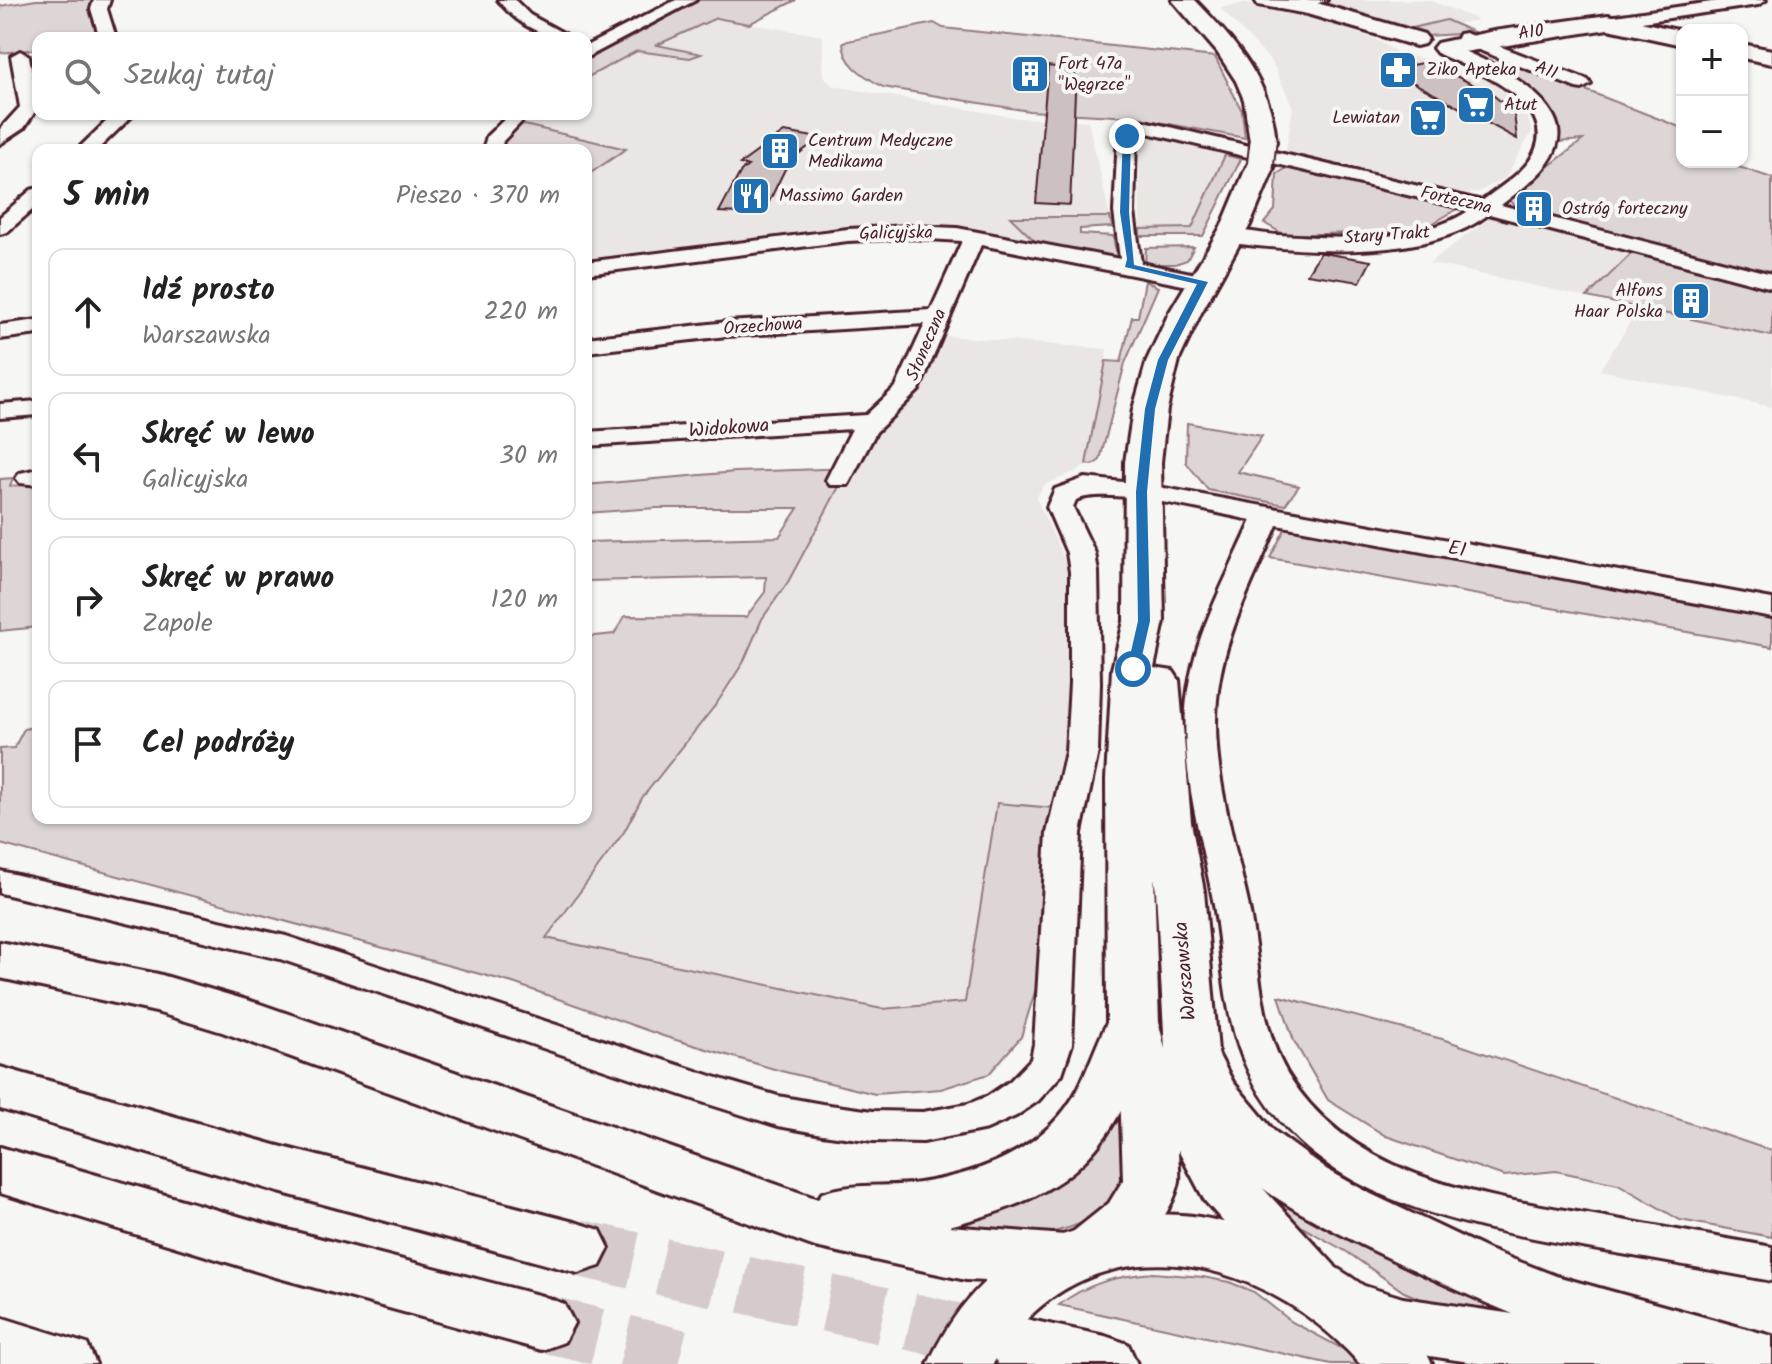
<!DOCTYPE html>
<html lang="pl">
<head>
<meta charset="utf-8">
<style>
	body { margin:0; font-family:Kalam,sans-serif; background:#f2f2f2; color:#222 }
	.controls { position:absolute; right:24px; top:24px; display:grid; overflow:hidden; border-radius:16px; box-shadow:0 2px 6px #0004 }
	.controls button { width:72px; height:72px; display:grid; place-items:center; padding:0; border:0; border-bottom:2px solid #e0e0e0; background:#fff; color:#222; font:40px sans-serif }
	.stop { position:absolute; width:24px; height:24px; margin:-18px; border:6px solid #1f6fb2; border-radius:50%; background:#fff }
	.stop.end { background:#1f6fb2; border-color:#fff; box-shadow:0 2px 8px #0008 }
	.list { margin:0; padding:0; list-style:none }
	h2 { display:flex; justify-content:space-between; align-items:center; height:104px; margin:0; padding:0 32px; font-size:34px }
	h2 small { font-size:26px; font-weight:400; color:#767676 }
	.list li { display:grid; grid-template-columns:52px 1fr auto; gap:24px; align-items:center; box-sizing:border-box; height:128px; margin:0 16px 16px; padding:0 16px; border:2px solid #e0e0e0; border-radius:16px }
	.list b { display:block; font-size:30px; white-space:nowrap }
	.list p { margin:0; font-size:26px; white-space:nowrap; color:#767676 }
	.list em { font-size:26px; font-style:normal; color:#767676 }
	.icon { flex:none; width:44px; height:44px; fill:none; stroke:currentColor; stroke-width:2; stroke-linecap:round; stroke-linejoin:round }
	.map { position:relative; flex:none; width:1772px; height:1364px; overflow:hidden }
	.search { position:absolute; background:#fff; box-shadow:0 2px 6px #0004; left:32px; top:32px; width:560px; height:88px; display:flex; align-items:center; gap:20px; box-sizing:border-box; padding:0 28px; border-radius:16px; color:#767676; font-size:30px }
	.panel { position:absolute; background:#fff; box-shadow:0 2px 6px #0004; left:32px; top:144px; width:560px; height:680px; border-radius:16px }
	.map>svg:first-child { display:block }
</style>
</head>
<body>
<div class="map">
<svg width="1772" height="1364" viewBox="0 0 1772 1364">
	<rect width="100%" height="100%" fill="#f6f6f2"/>
	<filter id="ink" filterUnits="userSpaceOnUse"><feTurbulence type="fractalNoise" baseFrequency=".0125" numOctaves="2"/><feDisplacementMap in="SourceGraphic" scale="16" xChannelSelector="R" yChannelSelector="G"/><feConvolveMatrix kernelMatrix="1 2 1 2 8 2 1 2 1" color-interpolation-filters="sRGB"/></filter>
	<g filter="url(#ink)">
		<g fill="#e9e6e3">
			<polygon points="1331,0 1429,0 1478,20 1455,24 1446,20 1404,30 1322,2"/>
			<polygon points="1244,3 1286,8 1375,39 1401,55 1433,60 1488,79 1522,106 1532,131 1505,178 1478,192 1453,196 1285,156 1293,107 1272,62 1220,8"/>
			<polygon points="716,18 823,36 823,75 833,86 1019,118 1088,121 1110,217 1011,217 1036,242 959,229 586,258 586,176 625,149 516,123 526,114 586,114 586,78 637,51 690,58 699,54 656,46"/>
			<polygon points="1155,137 1225,155 1192,228 1140,229 1139,142"/>
			<polygon points="1494,215 1633,252 1587,297 1429,263"/>
			<polygon points="1640,307 1772,336 1772,407 1600,370"/>
			<polygon points="947,336 1107,349 1101,397 1086,464 1077,471 1044,485 1036,498 1073,578 1070,717 1054,808 997,804 965,1002 882,1009 546,938 642,798 717,703 743,663 762,619 788,582 849,468 875,431 916,394"/>
		</g>
		<g fill="#ddd6d5" stroke="#947a80" stroke-width="2">
			<polygon points="36,0 92,0 92,11 101,38 38,38 38,49 0,53 0,6"/>
			<polygon points="699,0 796,0 749,24 716,18 657,45 701,54 690,58 637,51 586,78 586,57 626,40"/>
			<polygon points="1446,20 1476,33 1426,36 1404,30"/>
			<path d="M934 23 943 28 1215 57 1242 111 1245 138 1131 117 1029 111 883 87C866 77 843 65 843 42Z"/>
			<path d="M1481 49 1682 128V162H1724L1772 178V275L1520 209 1507 198 1583 140 1558 142C1549 89 1501 74 1458 51Z"/>
			<polygon points="516,123 626,149 586,176 586,150 497,150 499,140"/>
			<polygon points="1225,155 1241,159 1203,236 1140,236 1140,229 1192,228"/>
			<polygon points="1290,166 1459,208 1430,225 1394,232 1285,235 1264,223 1275,210 1277,174"/>
			<polygon points="1010,217 1110,217 1112,227 1080,229 1080,234 1113,236 1117,257 1036,242"/>
			<polygon points="1194,247 1187,260 1175,264 1145,264 1146,248"/>
			<polygon points="1633,252 1772,288 1772,336 1587,297"/>
			<polygon points="1145,281 1158,287 1125,363 1100,460 1093,465 1086,464 1106,361 1121,362 1132,317 1138,317"/>
			<polygon points="1187,423 1262,436 1238,472 1299,486 1285,505 1208,490 1186,462"/>
			<polygon points="849,468 788,582 762,619 743,663 717,703 642,798 624,832 546,938 882,1009 965,1002 997,803 1054,808 1038,982 1021,1037 989,1074 941,1089 875,1094 781,1071 666,1037 513,983 0,844 0,749 14,748 24,729 38,726 38,818 586,818 586,637 614,634 625,616 746,617 765,592 766,577 586,581 586,542 779,537 798,508 656,508 586,513 586,485 736,472"/>
			<polygon points="13,478 10,486 38,484 38,627 0,631 0,479"/>
			<polygon points="1287,525 1772,613 1772,647 1270,558"/>
			<polygon points="1279,996 1442,1039 1772,1151 1772,1237 1680,1220 1618,1184 1556,1171 1504,1176 1386,1136 1328,1100 1294,1041"/>
			<path d="M1121 1098C1122 1121 1127 1149 1123 1172 1109 1242 1019 1236 966 1238L969 1215Z"/>
			<polygon points="1233,1152 1487,1294 1482,1313 1433,1304 1404,1292 1347,1252 1288,1219"/>
			<path d="M1153 1273 1203 1277 1229 1282 1254 1292 1292 1322 1360 1358 1364 1364H1331L1059 1305C1087 1283 1117 1276 1153 1273Z"/>
		</g>
		<g fill="#ccc1c0" stroke="#4a1f2b" stroke-width="2">
			<polygon points="1428,62 1492,94 1514,113 1517,139 1388,69"/>
			<polygon points="1048,66 1076,70 1070,205 1036,203"/>
			<polygon points="784,132 820,138 789,161 763,214 719,212 741,171 748,166 740,164"/>
			<polygon points="1320,253 1323,253 1371,261 1360,282 1307,274"/>
		</g>
		<g fill="none" stroke-linecap="round" stroke-linejoin="round">
			<g stroke="#d4cbca" stroke-width="57" stroke-dasharray="57 28" stroke-linecap="butt">
				<polyline points="578,1248 1003,1342"/>
				<polyline points="542,1323 705,1364"/>
			</g>
			<g stroke="#4a1f2b" stroke-width="6">
				<g id="street">
					<polygon points="94,0 110,0 107,9 116,38 100,38 91,9"/>
					<path d="M498 0H515L530 15 572 38C542 38 517 24 498 0Z"/>
					<polygon points="676,0 696,0 586,58 586,46"/>
					<polygon points="1300,0 1327,0 1305,8 1293,8 1293,2"/>
					<polygon points="1725,0 1766,0 1758,5 1608,27 1600,22 1608,17"/>
					<polygon points="1465,33 1588,80 1591,84 1582,89 1576,88 1459,42 1457,38 1459,34"/>
					<path d="M1445 45C1478 53 1566 97 1558 140 1553 169 1522 188 1501 205L1772 274V288L1489 214C1426 262 1306 252 1230 243L1223 241 1220 237 1223 233C1239 228 1260 234 1278 235 1339 238 1417 245 1470 210L1143 132 1136 138 1134 212 1141 263 1211 277 1214 282 1211 287 1203 289 981 245 919 390 876 432 848 485H830L826 480 852 429 586 446V432L866 415 896 387 925 324 727 336 586 352V338L727 322 931 310 962 241 911 238 848 241 586 274V262L848 229 911 226 957 228 1120 259 1114 212 1118 136 1140 120 1482 201C1497 189 1519 176 1530 160 1567 105 1476 71 1439 54L1437 50Z"/>
					<polygon points="20,51 29,56 38,107 24,128 0,144 0,129 20,107 11,56"/>
					<polygon points="114,114 134,114 97,150 77,150"/>
					<polygon points="510,114 529,114 503,141 501,150 483,150 487,136"/>
					<polygon points="38,188 38,205 7,232 0,234 0,217 31,190"/>
					<polygon points="38,320 38,334 0,339 0,325"/>
					<polygon points="38,401 38,415 0,418 0,404"/>
					<polygon points="38,469 38,485 20,483 16,478 20,473"/>
					<path d="M1085 478 1142 484 1772 599V617L1277 525C1256 575 1230 624 1220 677 1206 754 1232 829 1248 903 1260 958 1258 1023 1287 1073 1351 1179 1483 1196 1594 1215 1653 1226 1713 1236 1772 1247V1281C1712 1270 1653 1259 1593 1249 1461 1225 1300 1200 1243 1059 1223 1010 1223 956 1214 905 1200 830 1175 755 1190 678 1201 622 1230 571 1252 520 1213 513 1109 485 1076 500L1073 507 1095 553 1098 572 1100 683 1098 752 1081 833 1072 1044 1062 1074 1038 1101 1016 1116 987 1129 923 1142 873 1141 822 1134 778 1126 708 1104 280 959 0 893V871L286 936 730 1082 778 1096 822 1104 873 1111 923 1112 968 1104 988 1096 1010 1081 1031 1059 1034 1044 1047 833 1066 752 1070 683V572L1067 553 1047 507 1055 489Z"/>
				</g>
			</g>
			<g stroke="#4a1f2b" stroke-width="6">
				<g id="secondary">
					<path d="M1172 0H1195C1235 41 1272 83 1276 142L1272 148H1254L1250 142 1244 100 1236 81 1217 52Z"/>
					<polygon points="1255,0 1310,1 1424,34 1428,39 1424,44 1416,46 1307,14 1258,5"/>
					<polygon points="1608,15 1682,31 1682,45 1608,29 1445,55 1437,53 1433,48 1437,43 1494,31"/>
					<polygon points="1742,44 1772,50 1772,64 1742,58"/>
					<path d="M1260 160 1270 162 1274 168 1250 225 1201 313 1179 360 1167 409 1161 462 1164 621 1154 668 1173 671 1179 680 1191 822 1204 891 1225 1131 1245 1169 1334 1265 1343 1282 1334 1299 1313 1307 1292 1299 1205 1201 1178 1150C1178 1160 1180 1172 1179 1181 1173 1215 1132 1265 1098 1271 1091 1272 1082 1267 1074 1265L1066 1248 1074 1231 1109 1203 1123 1180 1120 1087 1107 1024 1106 780 1112 669 1124 621 1125 462 1133 409 1147 360 1169 313 1222 225 1246 168 1250 162ZM1154 878 1156 891 1165 1049 1159 1024Z"/>
				</g>
			</g>
			<g stroke="#4a1f2b" stroke-width="6">
				<path id="primary" d="M1150 1214C1166 1215 1183 1214 1199 1217 1283 1231 1394 1284 1432 1364H1360C1259 1249 1081 1214 993 1364H928C976 1262 1042 1231 1150 1214Z"/>
			</g>
			<g stroke="#4a1f2b" stroke-width="6">
				<g id="highway">
					<path d="M0 942 158 974 260 1004 818 1199 822 1193C854 1182 886 1188 919 1183 981 1174 1047 1148 1078 1089 1091 1063 1099 1035 1114 1010L1133 1004 1152 1010 1160 1024C1110 1149 1085 1191 949 1226L1065 1235 1087 1242 1096 1260 1087 1278 1065 1285 966 1280 815 1247 222 1032 156 1012 0 978Z"/>
					<path d="M1194 1040 1214 1046 1233 1082 1274 1131 1326 1169 1371 1194 1489 1250 1556 1276 1772 1336V1364H1483L1403 1352 1323 1325 1314 1306 1323 1287 1345 1280 1403 1298 1513 1314C1461 1293 1412 1269 1362 1245 1317 1222 1269 1199 1233 1163 1204 1135 1184 1097 1166 1061L1174 1046Z"/>
					<polygon points="0,1067 275,1145 578,1223 600,1230 609,1248 600,1266 578,1273 275,1191 0,1109"/>
					<polygon points="0,1147 272,1226 542,1296 564,1304 574,1323 564,1342 542,1350 272,1276 0,1193"/>
					<polygon points="0,1317 87,1344 96,1364 0,1364"/>
					<polygon points="1021,1318 1105,1336 1128,1344 1137,1364 998,1364 989,1346 998,1327"/>
				</g>
			</g>
			<use href="#street" fill="#f6f6f2" fill-rule="evenodd"/>
			<use href="#secondary" fill="#f6f6f2" fill-rule="evenodd"/>
			<use href="#primary" fill="#f6f6f2" fill-rule="evenodd"/>
			<use href="#highway" fill="#f6f6f2" fill-rule="evenodd"/>
			<g stroke="#4a1f2b" stroke-width="29" stroke-linecap="butt">
				<polyline id="secondary-bridge" points="1260,168 1263,142"/>
			</g>
			<use href="#secondary-bridge" stroke="#f6f6f2" stroke-width="25"/>
		</g>
	</g>
	<polygon fill="#1f6fb2" points="1127,133 1131,136 1129,212 1134,265 1208,282 1168,360 1155,409 1147,492 1150,621 1139,669 1133,673 1127,669 1138,621 1136,492 1145,409 1158,360 1197,284 1125,267 1127,259 1120,212 1123,136"/>
	<defs>
		<g id="pharmacy-square" transform="scale(2)"><rect x="-9" y="-9" width="18" height="18" rx="4" fill="#1f6fb2" stroke="#f6f6f2"/><path d="M-2-6h4v4h4v4h-4v4h-4v-4h-4v-4h4Z" fill="#fff"/></g>
		<g id="building-square" transform="scale(2)"><rect x="-9" y="-9" width="18" height="18" rx="4" fill="#1f6fb2" stroke="#f6f6f2"/><path d="M-4-6H4V6H1V3H-1V6H-4ZM-2.5-4.3h1.7v1.8h-1.7ZM.8-4.3h1.7v1.8H.8ZM-2.5-1h1.7V.8h-1.7ZM.8-1h1.7V.8H.8Z" fill="#fff"/></g>
		<g id="supermarket-square" transform="scale(2)"><rect x="-9" y="-9" width="18" height="18" rx="4" fill="#1f6fb2" stroke="#f6f6f2"/><path d="M-6-5.5h2.5l.6 2H6L4.5 2H-2.5L-4.4-4H-6ZM-1.5 3.2a1.3 1.3 0 1 0 .1 0ZM3 3.2a1.3 1.3 0 1 0 .1 0Z" fill="#fff"/></g>
		<g id="restaurant-square" transform="scale(2)"><rect x="-9" y="-9" width="18" height="18" rx="4" fill="#1f6fb2" stroke="#f6f6f2"/><path d="M-5-6h1v4h1v-4h1v4h1v-4h1v5L-1.5 .5V6h-2V.5L-5-1ZM5-6V6H3V1.5H1.5Q1.5-4 5-6Z" fill="#fff"/></g>
	</defs>
	<g fill-rule="evenodd">
		<use href="#pharmacy-square" x="1398" y="70"/>
		<use href="#building-square" x="1030" y="74"/>
		<use href="#supermarket-square" x="1476" y="105"/>
		<use href="#supermarket-square" x="1428" y="118"/>
		<use href="#building-square" x="780" y="151"/>
		<use href="#restaurant-square" x="751" y="196"/>
		<use href="#building-square" x="1534" y="209"/>
		<use href="#building-square" x="1691" y="301"/>
	</g>
	<g text-anchor="middle" dominant-baseline="central" stroke-width="8" stroke-linejoin="round" paint-order="stroke">
		<g font-size="18" fill="#4a1f2b" stroke="#f6f6f2">
			<text transform="translate(1531 33) rotate(-8)">A10</text>
			<text transform="translate(1546 71) rotate(21)">A11</text>
			<text transform="translate(1456 201) rotate(13)">Forteczna</text>
			<text transform="translate(896 234) rotate(-1)">Galicyjska</text>
			<text transform="translate(1387 236) rotate(-4)">Stary Trakt</text>
			<text transform="translate(763 327) rotate(-4)">Orzechowa</text>
			<text transform="translate(927 345) rotate(-67)">Słoneczna</text>
		</g>
		<g font-size="18" fill="#4a1f2b" stroke="#f6f6f2" text-anchor="start">
			<text x="1058" y="64">Fort 47a<tspan x="1058" dy="21">"Węgrzce"</tspan></text>
			<text x="1426" y="70">Ziko Apteka</text>
			<text x="1504" y="105">Atut</text>
			<text x="1400" y="118" text-anchor="end">Lewiatan</text>
			<text x="808" y="141">Centrum Medyczne<tspan x="808" dy="21">Medikama</tspan></text>
			<text x="779" y="196">Massimo Garden</text>
			<text x="1562" y="209">Ostróg forteczny</text>
			<text x="1663" y="291" text-anchor="end">Alfons<tspan x="1663" dy="21">Haar Polska</tspan></text>
		</g>
		<g font-size="20" fill="#4a1f2b" stroke="#f6f6f2">
			<text transform="translate(729 429) rotate(-4)">Widokowa</text>
			<text transform="translate(1457 550) rotate(10)">E1</text>
			<text transform="translate(1186 971) rotate(-95)">Warszawska</text>
		</g>
	</g>
</svg>
<div class="controls">
<button>+</button>
<button>−</button>
</div>
<div class="stop" style="left:1133px;top:669px"></div>
<div class="stop end" style="left:1127px;top:136px"></div>
<div class="search"><svg class="icon" aria-label="search" viewBox="0 0 24 24"><circle cx="10" cy="10" r="6"/><path d="M15 15l6 6"/></svg>Szukaj tutaj</div>
<section class="panel">
<h2>5 min<small>Pieszo · 370 m</small></h2>
<ul class="list">
<li><svg class="icon" aria-label="ahead" viewBox="0 0 24 24"><path d="M12 20V5M6 11l6-6 6 6"/></svg><div><b>Idź prosto</b><p>Warszawska</p></div><em>220 m</em></li>
<li><svg class="icon" aria-label="left" viewBox="0 0 24 24"><path d="M17 20v-9H6M10 6l-5 5 5 5"/></svg><div><b>Skręć w lewo</b><p>Galicyjska</p></div><em>30 m</em></li>
<li><svg class="icon" aria-label="right" viewBox="0 0 24 24"><path d="M7 20v-9h11M14 6l5 5-5 5"/></svg><div><b>Skręć w prawo</b><p>Zapole</p></div><em>120 m</em></li>
<li><svg class="icon" aria-label="arrive" viewBox="0 0 24 24"><path d="M6 21V4h12l-3 4 3 4H6"/></svg><div><b>Cel podróży</b></div></li>
</ul>
</section>
</div>
</body>
</html>
